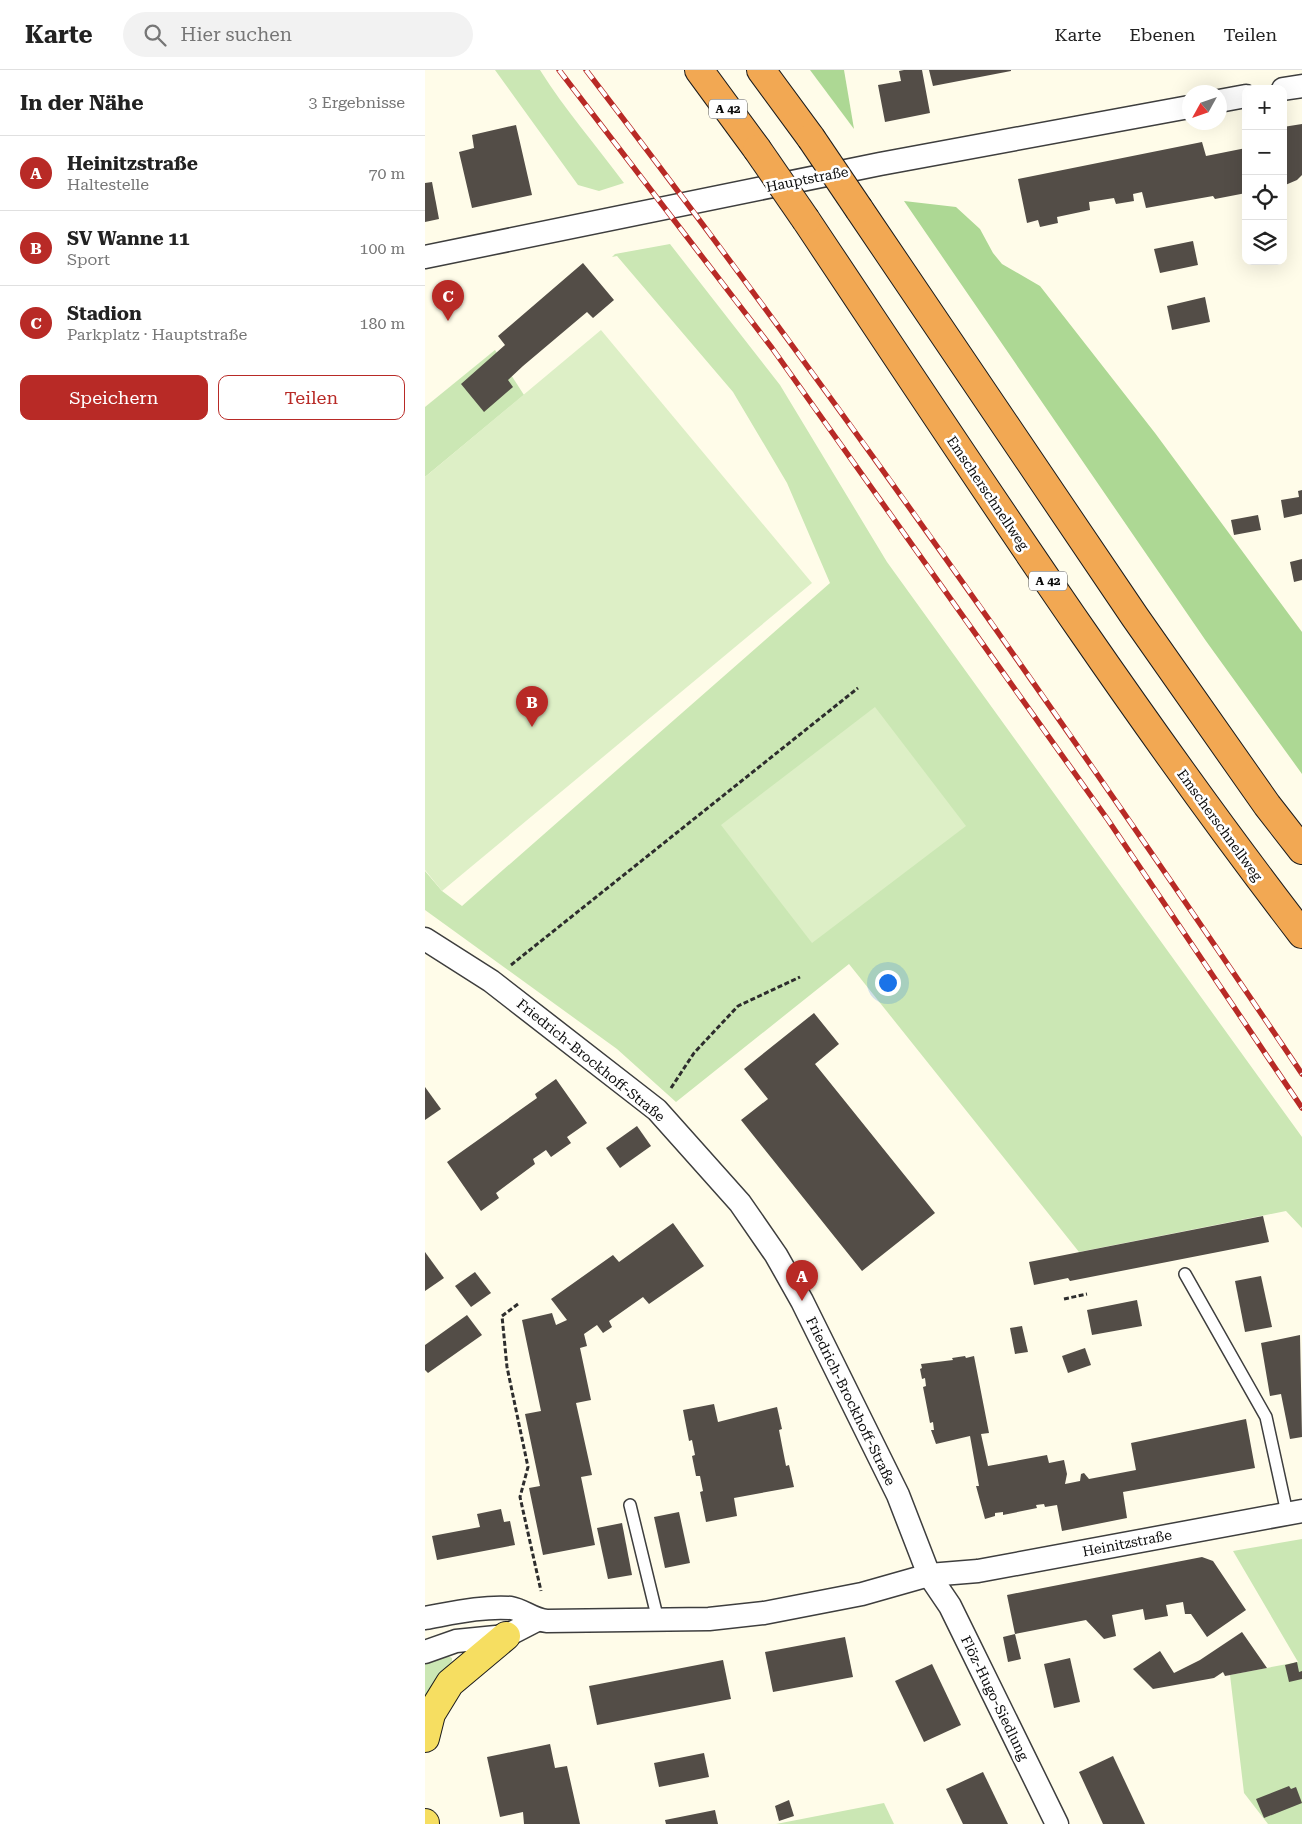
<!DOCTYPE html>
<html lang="de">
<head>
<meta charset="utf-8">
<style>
	body { margin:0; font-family:"Roboto Serif",serif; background:#f2f2f2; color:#222 }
	.controls { position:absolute; right:15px; top:15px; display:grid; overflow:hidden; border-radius:10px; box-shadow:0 5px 20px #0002 }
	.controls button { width:45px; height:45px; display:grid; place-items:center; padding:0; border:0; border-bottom:1px solid #e0e0e0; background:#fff; color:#222; font:25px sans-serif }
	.compass { position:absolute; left:757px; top:15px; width:45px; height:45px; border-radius:50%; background:#fff; box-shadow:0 5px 20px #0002; rotate:230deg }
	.you { position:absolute; left:462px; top:912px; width:18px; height:18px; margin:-12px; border:4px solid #fff; border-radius:50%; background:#1a73e8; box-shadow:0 0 0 8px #1a73e833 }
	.badge { display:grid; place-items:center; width:32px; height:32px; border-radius:50%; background:#b82a26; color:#fff; font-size:16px; font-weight:700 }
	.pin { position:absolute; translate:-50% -41px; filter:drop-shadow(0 1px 2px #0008) }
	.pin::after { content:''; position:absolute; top:26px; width:18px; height:15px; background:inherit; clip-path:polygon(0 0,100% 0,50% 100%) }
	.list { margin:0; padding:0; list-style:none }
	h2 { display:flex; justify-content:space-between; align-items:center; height:65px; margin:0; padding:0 20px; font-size:21px }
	h2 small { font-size:16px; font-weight:400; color:#767676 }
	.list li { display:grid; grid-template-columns:32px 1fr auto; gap:15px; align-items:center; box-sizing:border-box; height:75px; padding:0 20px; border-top:1px solid #e0e0e0 }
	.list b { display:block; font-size:19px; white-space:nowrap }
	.list p { margin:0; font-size:16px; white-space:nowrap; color:#767676 }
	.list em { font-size:16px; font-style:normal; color:#767676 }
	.actions { display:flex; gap:10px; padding:15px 20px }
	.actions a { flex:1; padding:11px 0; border:1px solid #b82a26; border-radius:10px; text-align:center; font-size:18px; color:#b82a26 }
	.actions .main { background:#b82a26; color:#fff }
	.icon { flex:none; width:28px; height:28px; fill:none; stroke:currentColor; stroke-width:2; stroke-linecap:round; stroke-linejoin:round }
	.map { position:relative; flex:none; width:877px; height:1754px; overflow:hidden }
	header { display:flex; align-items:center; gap:30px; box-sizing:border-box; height:70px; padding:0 25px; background:#fff; border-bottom:1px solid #e0e0e0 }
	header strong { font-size:24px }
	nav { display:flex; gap:28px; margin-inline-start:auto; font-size:18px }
	.search { width:350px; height:45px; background:#f2f2f2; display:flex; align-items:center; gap:12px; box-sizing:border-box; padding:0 18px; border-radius:28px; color:#767676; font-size:19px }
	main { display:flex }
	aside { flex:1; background:#fff }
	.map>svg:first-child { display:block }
</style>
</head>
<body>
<header>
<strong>Karte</strong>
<div class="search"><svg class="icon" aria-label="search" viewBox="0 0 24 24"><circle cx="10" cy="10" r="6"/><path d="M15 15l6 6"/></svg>Hier suchen</div>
<nav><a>Karte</a><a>Ebenen</a><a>Teilen</a></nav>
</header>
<main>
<aside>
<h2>In der Nähe<small>3 Ergebnisse</small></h2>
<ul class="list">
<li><span class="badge">A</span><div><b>Heinitzstraße</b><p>Haltestelle</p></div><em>70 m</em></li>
<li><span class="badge">B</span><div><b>SV Wanne 11</b><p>Sport</p></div><em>100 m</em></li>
<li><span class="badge">C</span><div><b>Stadion</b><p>Parkplatz · Hauptstraße</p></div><em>180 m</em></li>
</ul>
<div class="actions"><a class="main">Speichern</a><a>Teilen</a></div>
</aside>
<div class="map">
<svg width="877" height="1754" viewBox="0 0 877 1754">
	<rect width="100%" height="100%" fill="#fffce9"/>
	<g fill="#cbe7b4">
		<path d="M70 0H115C140 40 171 75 199 113L174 121 153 115Z"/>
		<polygon points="245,174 355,315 462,492 877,1067 877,1158 861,1141 654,1182 424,894 251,1032 192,979 0,840 0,801 17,821 37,836 405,513 362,413 308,322 192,186 187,187 190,184"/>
		<polygon points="70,280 99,325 0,407 0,337"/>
		<polygon points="877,1469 877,1754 843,1754 819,1723 805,1605 873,1592 808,1481"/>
		<polygon points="21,1585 27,1588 27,1591 0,1628 0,1594"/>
		<polygon points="459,1733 469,1754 351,1754"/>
	</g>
	<g fill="#add894">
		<polygon points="385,0 419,0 429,59"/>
		<polygon points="479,131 531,137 555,159 568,183 577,194 615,216 730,363 877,562 877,704 781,571"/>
	</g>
	<g fill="#ddefc6">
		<polygon points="176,260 387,513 17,821 0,800 0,407"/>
		<polygon points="450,637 541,756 387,873 296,755"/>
	</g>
	<g fill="#534d47">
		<polygon points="479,0 497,0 505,43 460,52 453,15 476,11 474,1"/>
		<polygon points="504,0 586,0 586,1 508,16"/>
		<polygon points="877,54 877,105 872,110 858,116 858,57"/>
		<polygon points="91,55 107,125 47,138 34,82 49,78 47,65"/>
		<polygon points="777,72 781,86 821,78 821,123 790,129 788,126 721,138 717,122 708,124 709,131 691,134 689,128 664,132 665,140 632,147 633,153 615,157 613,150 602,153 593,109"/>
		<polygon points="7,112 14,149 0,152 0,113"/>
		<polygon points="768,171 773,195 735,203 729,179"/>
		<polygon points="158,193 189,230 168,248 162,242 98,296 83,310 88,317 59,342 36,314 80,275 73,266"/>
		<polygon points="780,227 785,252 747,260 742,236"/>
		<polygon points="877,420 877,444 859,448 856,430 874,427 873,421"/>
		<polygon points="833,445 836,460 809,465 806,450"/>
		<polygon points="877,489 877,510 869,512 865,492"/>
		<polygon points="389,943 414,974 390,994 510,1143 437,1201 316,1050 343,1029 319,999"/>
		<polygon points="131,1009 162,1053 142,1067 146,1073 126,1087 121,1080 108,1089 110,1094 71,1123 74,1128 56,1141 22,1092 112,1028 110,1024"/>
		<polygon points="0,1017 16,1039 0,1050"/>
		<polygon points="212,1056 226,1076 195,1098 181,1078"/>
		<polygon points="838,1146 844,1172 645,1211 643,1208 609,1215 604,1192"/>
		<polygon points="248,1153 279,1196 224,1234 218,1227 184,1251 187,1257 178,1263 172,1255 159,1264 162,1276 155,1278 166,1330 151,1333 167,1405 156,1407 170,1475 118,1485 104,1418 115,1416 100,1344 116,1341 97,1250 127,1243 131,1255 142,1250 126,1229 188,1185 194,1192"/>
		<polygon points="0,1182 19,1208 0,1221"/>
		<polygon points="50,1202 66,1223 46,1237 30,1216"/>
		<polygon points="836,1206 847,1257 820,1262 810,1211"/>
		<polygon points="712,1230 717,1256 667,1265 662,1240"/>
		<polygon points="42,1245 57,1265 3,1303 0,1300 0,1275"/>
		<polygon points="597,1256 603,1282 590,1284 585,1258"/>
		<polygon points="875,1265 877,1367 865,1369 856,1324 845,1326 836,1273"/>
		<polygon points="660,1278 666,1295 643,1303 637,1286"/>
		<polygon points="540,1286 541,1288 549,1286 564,1363 556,1364 563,1396 622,1385 624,1393 639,1390 642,1404 640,1414 655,1411 656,1404 659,1403 664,1409 711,1400 706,1373 821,1349 830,1398 698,1422 702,1448 637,1461 632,1435 620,1437 619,1434 611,1435 612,1438 578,1445 578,1442 570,1443 570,1446 560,1449 551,1416 554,1416 545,1366 511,1374 506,1360 509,1360 508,1352 505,1353 498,1317 501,1316 500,1308 497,1309 495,1299 497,1298 496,1294 528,1290 527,1288"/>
		<polygon points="289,1334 293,1352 352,1337 357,1359 354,1360 361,1396 364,1395 369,1417 309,1428 312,1446 281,1452 275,1422 278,1421 275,1406 271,1406 267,1386 270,1385 267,1370 264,1371 258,1340"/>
		<polygon points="76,1439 79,1452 85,1451 90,1475 12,1490 7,1466 55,1457 52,1444"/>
		<polygon points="254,1442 265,1493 240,1498 229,1447"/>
		<polygon points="197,1453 207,1505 183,1509 172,1458"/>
		<polygon points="777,1487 788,1491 821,1540 782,1567 766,1544 760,1544 758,1532 741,1535 743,1546 720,1550 718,1539 687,1545 691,1566 679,1569 661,1550 590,1564 596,1589 583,1592 578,1567 590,1564 582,1525"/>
		<polygon points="817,1562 842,1598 800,1606 798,1602 789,1608 728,1619 708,1599 735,1581 749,1603 775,1590"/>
		<polygon points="420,1567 428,1607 348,1622 340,1582"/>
		<polygon points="645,1588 655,1632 629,1638 619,1594"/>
		<polygon points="298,1590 306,1629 172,1655 164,1616"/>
		<polygon points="872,1592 874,1602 877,1601 877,1609 864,1612 860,1595"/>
		<polygon points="507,1594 536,1655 499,1672 470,1611"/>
		<polygon points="125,1674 130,1698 142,1696 155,1754 99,1754 98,1742 75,1747 62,1687"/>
		<polygon points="279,1683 284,1707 234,1717 229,1693"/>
		<polygon points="688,1686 720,1754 678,1754 654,1702"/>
		<polygon points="558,1702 583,1754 538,1754 521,1719"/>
		<polygon points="864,1716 866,1719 871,1717 877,1733 839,1748 831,1729"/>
		<polygon points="364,1730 369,1746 354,1751 350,1736"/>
		<polygon points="290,1740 293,1754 241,1754 240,1750"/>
	</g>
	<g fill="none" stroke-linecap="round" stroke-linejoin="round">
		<g stroke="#3e3e3e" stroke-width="14">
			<g id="lane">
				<polyline points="760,1204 841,1347 862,1443"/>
				<polyline points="205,1435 233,1550"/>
			</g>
		</g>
		<g stroke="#3e3e3e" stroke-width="25">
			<g id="street">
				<polyline points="858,19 877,16"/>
				<polyline points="794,31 821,26"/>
				<polyline points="0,187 455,94 764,37"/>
				<polyline points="0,869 66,911 232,1040 315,1133 351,1185 377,1231 473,1425 504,1505 525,1536 632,1754"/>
				<path d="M0 1548C28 1543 57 1536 86 1538 98 1540 108 1550 122 1551L284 1549 339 1543 437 1524 504 1505 553 1501 877 1441"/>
				<polyline points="0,1582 31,1571 81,1566 112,1550"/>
			</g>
		</g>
		<g stroke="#1c1c1c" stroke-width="30">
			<g id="primary">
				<polyline points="0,1668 6,1644 25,1613 81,1566"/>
				<polyline points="0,1753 0,1754"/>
			</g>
		</g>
		<g stroke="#1c1c1c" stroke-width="30">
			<g id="highway">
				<polyline points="274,0 332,79"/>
				<polyline points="336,0 386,68"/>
				<polyline points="434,139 710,547 842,735 877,780"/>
				<path d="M381 150C542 391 700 634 877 864"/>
			</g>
		</g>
		<g stroke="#2d2d2d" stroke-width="3" stroke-dasharray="5 2.5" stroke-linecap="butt">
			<polyline points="86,895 433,618"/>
			<polyline points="246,1018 269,983 313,936 375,907"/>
			<polyline points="639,1229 662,1224"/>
			<polyline points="93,1234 77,1246 82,1297 103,1397 95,1427 116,1521"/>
		</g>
		<use href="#lane" stroke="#fff" stroke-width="11"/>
		<use href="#street" stroke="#fff" stroke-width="22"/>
		<use href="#primary" stroke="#f6de61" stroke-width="28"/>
		<use href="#highway" stroke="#f2a853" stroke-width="28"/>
		<g stroke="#b82a26" stroke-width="5.5">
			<g id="rail">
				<polyline points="134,0 347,278 683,750 877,1038"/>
				<path d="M161 0C411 326 647 663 877 1004"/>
			</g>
		</g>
		<use href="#rail" stroke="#fff" stroke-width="4" stroke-dasharray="11" stroke-linecap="butt"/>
		<g stroke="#1c1c1c" stroke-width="30" stroke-linecap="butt">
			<g id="highway-bridge">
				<polyline points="386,68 434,139"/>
				<polyline points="332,79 381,150"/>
			</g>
		</g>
		<use href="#highway-bridge" stroke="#f2a853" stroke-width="28"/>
	</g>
	<g text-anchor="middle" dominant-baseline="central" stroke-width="5" stroke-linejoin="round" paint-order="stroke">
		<g fill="#fff" stroke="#545454" stroke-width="1">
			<rect x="284" y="29.5" width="38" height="19" rx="4"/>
			<rect x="604" y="501.5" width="38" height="19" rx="4"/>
		</g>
		<g font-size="12" font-weight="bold" fill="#0b0b0b">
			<text x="303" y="39">A 42</text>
			<text x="623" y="511">A 42</text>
		</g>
		<g font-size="14" fill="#0b0b0b" stroke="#fff">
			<text transform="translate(382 109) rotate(-11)">Hauptstraße</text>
			<text transform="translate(563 423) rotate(56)">Emscherschnellweg</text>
			<text transform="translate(795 755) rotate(54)">Emscherschnellweg</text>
			<text transform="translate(166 990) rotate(39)">Friedrich-Brockhoff-Straße</text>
			<text transform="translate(426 1331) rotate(64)">Friedrich-Brockhoff-Straße</text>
			<text transform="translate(702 1473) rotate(-11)">Heinitzstraße</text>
			<text transform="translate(570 1628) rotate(64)">Flöz-Hugo-Siedlung</text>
		</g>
	</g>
</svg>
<div class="controls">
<button>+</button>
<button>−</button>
<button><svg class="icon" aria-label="locate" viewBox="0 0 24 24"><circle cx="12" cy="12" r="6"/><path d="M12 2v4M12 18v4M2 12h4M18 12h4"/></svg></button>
<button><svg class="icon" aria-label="layers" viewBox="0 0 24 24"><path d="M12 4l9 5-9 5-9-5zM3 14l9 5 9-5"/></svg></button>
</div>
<svg class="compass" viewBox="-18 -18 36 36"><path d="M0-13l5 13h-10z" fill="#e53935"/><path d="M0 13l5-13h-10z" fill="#767676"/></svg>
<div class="you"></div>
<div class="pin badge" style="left:377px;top:1231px">A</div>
<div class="pin badge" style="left:107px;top:657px">B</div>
<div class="pin badge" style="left:23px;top:251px">C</div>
</div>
</main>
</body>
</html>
